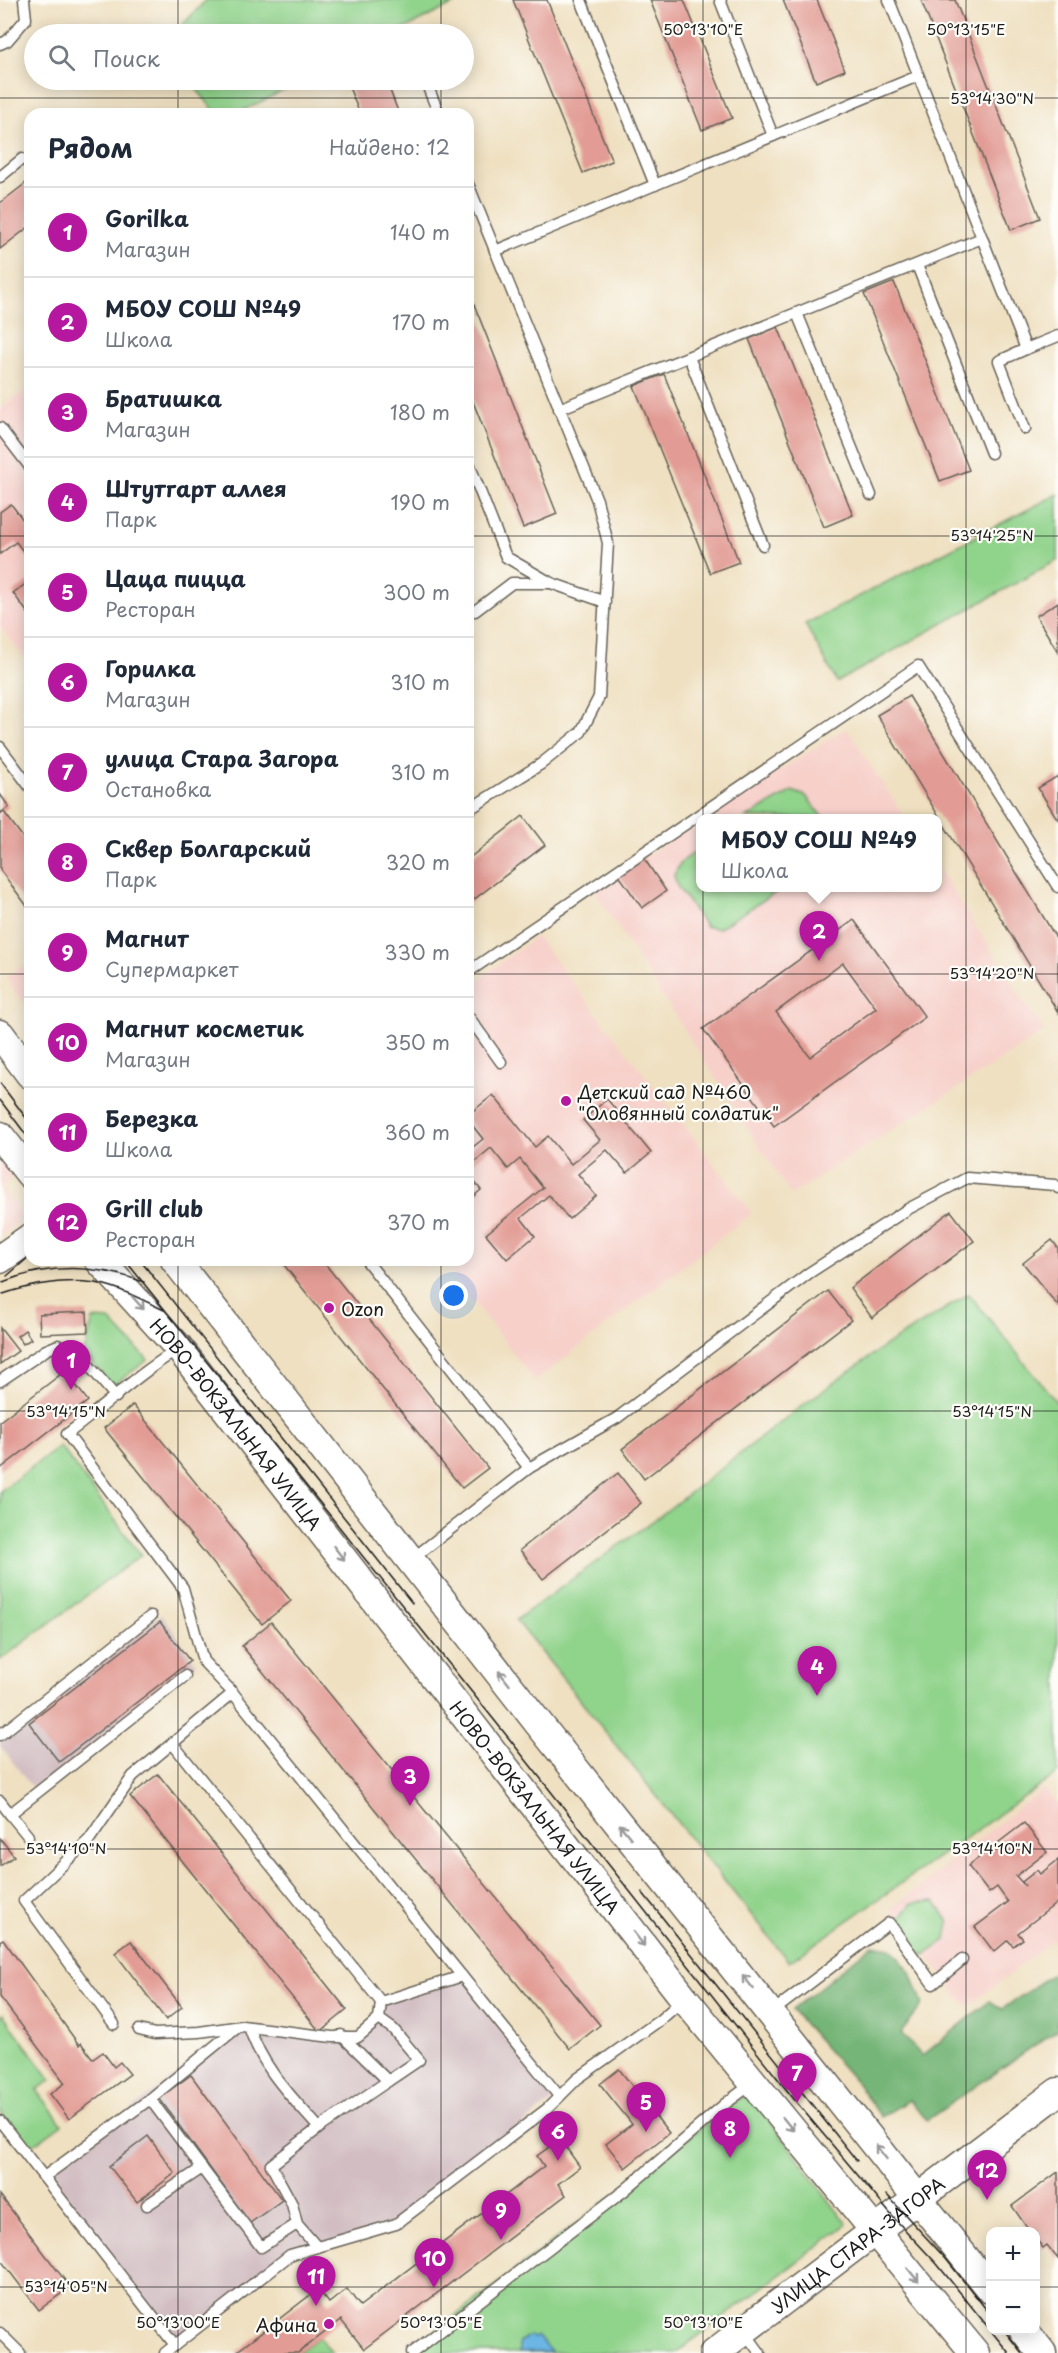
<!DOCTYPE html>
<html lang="ru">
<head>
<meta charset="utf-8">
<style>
	body { margin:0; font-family:"Playpen Sans",sans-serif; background:#f6f6f7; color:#1f2937 }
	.controls { position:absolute; right:18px; bottom:18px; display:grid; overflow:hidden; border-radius:12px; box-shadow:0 3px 15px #0003 }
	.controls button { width:54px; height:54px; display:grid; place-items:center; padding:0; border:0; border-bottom:2px solid #e0e1e3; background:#fff; color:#1f2937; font:30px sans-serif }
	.you { position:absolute; left:454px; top:1296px; width:21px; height:21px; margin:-15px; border:4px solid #fff; border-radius:50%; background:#1a73e8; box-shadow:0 0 0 9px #1a73e833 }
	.badge { display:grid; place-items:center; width:39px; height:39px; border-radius:50%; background:#b5179e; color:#fff; font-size:20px; font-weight:700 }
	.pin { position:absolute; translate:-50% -50px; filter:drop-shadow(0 2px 3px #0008) }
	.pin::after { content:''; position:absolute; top:32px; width:21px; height:18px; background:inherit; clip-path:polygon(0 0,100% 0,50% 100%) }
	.popup { position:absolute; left:696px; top:814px; width:246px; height:78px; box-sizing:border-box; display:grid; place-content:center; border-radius:12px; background:#fff; filter:drop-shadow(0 2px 4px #0005); font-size:20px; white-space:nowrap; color:#747a83 }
	.popup b { font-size:22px; color:#1f2937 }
	.popup::after { content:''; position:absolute; left:50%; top:100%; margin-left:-12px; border:12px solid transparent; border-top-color:#fff }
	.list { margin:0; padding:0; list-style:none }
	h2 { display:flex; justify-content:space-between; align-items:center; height:78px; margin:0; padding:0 24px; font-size:26px }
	h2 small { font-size:20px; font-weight:400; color:#747a83 }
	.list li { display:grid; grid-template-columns:39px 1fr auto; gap:18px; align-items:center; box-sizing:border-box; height:90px; padding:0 24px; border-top:2px solid #e0e1e3 }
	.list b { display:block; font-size:22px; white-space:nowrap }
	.list p { margin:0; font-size:20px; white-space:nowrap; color:#747a83 }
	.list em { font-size:20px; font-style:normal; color:#747a83 }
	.icon { flex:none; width:33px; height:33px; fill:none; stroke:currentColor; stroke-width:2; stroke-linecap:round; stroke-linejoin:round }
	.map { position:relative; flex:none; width:1058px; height:2353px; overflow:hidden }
	.search { position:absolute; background:#fff; box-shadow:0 3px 15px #0003; left:24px; top:24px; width:450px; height:66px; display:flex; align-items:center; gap:15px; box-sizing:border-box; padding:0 21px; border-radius:33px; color:#747a83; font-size:22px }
	.panel { position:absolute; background:#fff; box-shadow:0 3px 15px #0003; left:24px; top:108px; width:450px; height:1158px; border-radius:18px }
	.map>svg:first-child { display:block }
</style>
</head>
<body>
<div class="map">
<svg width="1058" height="2353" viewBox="0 0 1058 2353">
	<rect width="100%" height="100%" fill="#fdfcf7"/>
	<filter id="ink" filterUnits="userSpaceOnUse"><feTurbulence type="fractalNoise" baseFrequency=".0167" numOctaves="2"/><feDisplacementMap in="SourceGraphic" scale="12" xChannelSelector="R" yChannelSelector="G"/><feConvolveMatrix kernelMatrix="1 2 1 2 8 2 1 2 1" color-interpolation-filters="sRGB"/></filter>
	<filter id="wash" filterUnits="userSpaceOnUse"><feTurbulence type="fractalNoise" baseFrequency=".008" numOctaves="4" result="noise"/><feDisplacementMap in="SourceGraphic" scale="24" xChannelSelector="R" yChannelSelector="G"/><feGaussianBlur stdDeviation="1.35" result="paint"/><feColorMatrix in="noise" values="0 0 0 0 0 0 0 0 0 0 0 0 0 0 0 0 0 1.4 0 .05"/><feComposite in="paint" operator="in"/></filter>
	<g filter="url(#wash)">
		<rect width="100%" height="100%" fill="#efe0c1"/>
		<g fill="#f7d0ca">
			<polygon points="30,386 30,664 0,627 0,409"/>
			<polygon points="846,728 905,818 705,818"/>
			<polygon points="700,821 700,888 938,888 938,868 1044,1032 791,1195 594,890"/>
			<polygon points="536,936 752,1213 535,1381 441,1260 468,1260 468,988"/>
			<polygon points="22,966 30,976 30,1011 6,978"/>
			<polygon points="0,1155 15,1176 1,1187 24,1217 0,1236"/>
			<polygon points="1044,1788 1058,1805 1058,1936 967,2007 891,1909"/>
		</g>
		<g fill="#d2bec2">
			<polygon points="162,1614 196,1664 34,1790 0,1746 0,1741"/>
			<polygon points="462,1976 559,2096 396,2224 290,2255 175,2345 44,2177 238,2027 358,2037 379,2019 381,2002"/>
		</g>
		<g fill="#90d38b" stroke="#567854" stroke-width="1.5">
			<polygon points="206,0 462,0 394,34 174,34"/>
			<polygon points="189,80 305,80 236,114 217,114"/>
			<polygon points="1058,494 1058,560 837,682 805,624"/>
			<polygon points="792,791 806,796 823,818 746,818"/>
			<polygon points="700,849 700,888 783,888 719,928 706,927 677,886 674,875 681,862"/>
			<polygon points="969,1294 1058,1404 1058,1773 789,1962 516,1620 661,1515 804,1404 885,1346"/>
			<polygon points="93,1319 110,1320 148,1360 112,1386 84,1353"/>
			<polygon points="60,1446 141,1555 0,1660 0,1491"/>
			<polygon points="935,1901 949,1922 946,1940 925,1955 907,1944 898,1921 912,1903"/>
			<polygon points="3,2014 51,2080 37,2090 62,2124 28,2149 0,2111 0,2016"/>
			<polygon points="748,2092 847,2224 676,2353 407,2353"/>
			<polygon points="319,2337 332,2353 298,2353"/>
		</g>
		<polygon fill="#74b577" stroke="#48684a" stroke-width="1.5" points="872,1945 891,1948 911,1973 923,2004 901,2033 922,2056 990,2001 1002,2009 1058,1970 1058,2029 927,2120 909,2100 881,2117 858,2085 792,2010"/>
		<polygon fill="#6cb5e4" stroke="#446880" stroke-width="1.5" points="530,2335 534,2338 537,2336 551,2352 519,2353 519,2342"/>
		<g id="blocks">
			<g fill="#e29c95" fill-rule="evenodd">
				<polygon points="513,0 547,0 612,161 583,173"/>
				<polygon points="650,0 684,0 732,118 702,130"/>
				<polygon points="783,0 817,0 845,70 816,82"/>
				<polygon points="921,0 955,0 1040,218 1011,230"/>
				<polygon points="346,80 386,80 399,114 360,114"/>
				<polygon points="30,180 30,226 0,249 0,203"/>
				<polygon points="894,282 969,470 940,481 864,294"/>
				<polygon points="468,289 557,514 523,528 468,389"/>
				<polygon points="778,327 853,515 824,527 749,339"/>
				<polygon points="664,374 739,562 710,573 634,386"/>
				<polygon points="11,504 30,529 30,560 16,542 0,554 0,512"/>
				<polygon points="30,581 30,616 13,593"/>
				<polygon points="1058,602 1058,652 1036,616"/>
				<polygon points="909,696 1058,941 1058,1012 877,715"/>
				<polygon points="1058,776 1058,820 1038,788"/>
				<polygon points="0,794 9,807 0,813"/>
				<polygon points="4,812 30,847 30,910 0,870 0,814"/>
				<polygon points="523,816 545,845 468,904 468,859"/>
				<polygon points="643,857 666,891 642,908 618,874"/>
				<path d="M854 920 925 1017 774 1126 703 1029ZM843 963 876 1008 810 1057 776 1012Z"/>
				<polygon points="493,1095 535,1147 548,1136 571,1164 600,1140 583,1120 607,1099 651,1153 627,1173 607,1150 578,1174 596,1196 569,1219 549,1195 521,1218 535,1236 507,1259 486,1234 543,1188 520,1159 508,1169 491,1148 468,1167 468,1151 483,1139 468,1120 468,1115"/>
				<polygon points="468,1174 481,1190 468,1201"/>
				<polygon points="951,1211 974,1241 872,1318 850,1288"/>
				<polygon points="1052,1240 1058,1248 1058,1306 1023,1263"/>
				<polygon points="280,1260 322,1260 488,1468 462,1488"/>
				<polygon points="828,1291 851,1320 644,1479 622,1449"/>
				<polygon points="87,1312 88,1332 40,1334 39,1314"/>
				<polygon points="0,1328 18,1351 0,1364"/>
				<polygon points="25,1330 31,1339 23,1344 17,1336"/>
				<polygon points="65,1371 88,1401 0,1469 0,1421"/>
				<polygon points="133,1405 291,1601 262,1624 104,1428"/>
				<polygon points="618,1473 641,1503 543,1579 520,1550"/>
				<polygon points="160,1622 190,1661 59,1762 29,1723"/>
				<polygon points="271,1622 600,2025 570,2049 242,1646"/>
				<polygon points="158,1774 347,2010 320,2032 130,1796"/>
				<polygon points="1024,1823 1047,1852 1016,1876 1025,1886 1022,1882 1037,1870 1040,1874 1058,1860 1058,1902 1018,1933 1023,1939 1013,1946 1008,1940 994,1952 975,1927 1008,1902 997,1887 989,1893 968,1866"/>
				<polygon points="0,1838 14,1856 0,1866"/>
				<polygon points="3,1939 79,2045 81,2043 93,2059 103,2052 114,2067 120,2062 130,2074 69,2119 50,2094 65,2083 0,1997 0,1941"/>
				<polygon points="131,1941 182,2007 166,2020 115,1953"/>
				<polygon points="619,2069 669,2133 625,2168 606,2144 632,2124 600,2084"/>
				<polygon points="191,2075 282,2200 250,2223 159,2098"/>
				<polygon points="148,2136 175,2173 137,2202 109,2166"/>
				<polygon points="560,2139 580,2167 558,2184 566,2195 364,2349 341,2320 298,2353 235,2353 318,2289 329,2303 347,2289 360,2306 544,2166 537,2156"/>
				<polygon points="1058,2172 1058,2259 1047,2245 1043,2248 1036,2239 1036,2232 1030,2232 1012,2206"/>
				<polygon points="0,2195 70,2287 39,2310 0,2259"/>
			</g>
		</g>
	</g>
	<g filter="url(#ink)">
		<use href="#blocks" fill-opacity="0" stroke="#666156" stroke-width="1.5"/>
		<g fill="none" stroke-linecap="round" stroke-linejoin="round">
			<g stroke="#666156" stroke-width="13">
				<g id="lane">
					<polyline points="581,0 655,185"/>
					<polyline points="720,0 773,136"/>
					<polyline points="0,44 7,41 26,19 24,0"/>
					<polyline points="425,80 439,114"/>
					<polyline points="0,177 22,159"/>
					<polyline points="468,184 597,500 608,543 599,697 581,732 541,764 468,810"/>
					<polyline points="982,238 1026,349 1058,336"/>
					<polyline points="495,251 918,76"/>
					<polyline points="917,265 991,453"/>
					<polyline points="797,313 871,495"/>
					<polyline points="689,357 763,545"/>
					<polyline points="559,409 982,238 889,0"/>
					<polyline points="0,428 30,467"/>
					<polyline points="1025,429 999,361 1026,349"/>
					<polyline points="468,461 506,557 551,583"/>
					<polyline points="475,611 512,583 551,583 605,602"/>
					<polyline points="0,747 30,787"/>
					<polyline points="468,972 918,666 1058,887"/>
					<polyline points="468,1016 501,1062"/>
					<polyline points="366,1260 529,1468"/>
					<path d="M179 1349C139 1373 105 1406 67 1434L183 1588 203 1661 233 1693 559 2096"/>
					<polyline points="0,1381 46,1350 58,1345 79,1354 116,1397"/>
					<polyline points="412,1559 529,1468 617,1418 809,1273 908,1209 967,1178 1055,1185 1058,1188"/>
					<polyline points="0,1735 151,1616"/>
					<polyline points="172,1743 381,2002 462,1976"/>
					<polyline points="0,1801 10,1814 185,1676"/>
					<polyline points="10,1814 28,1836"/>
					<polyline points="772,2012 889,1923 933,1984 962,1960"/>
					<polyline points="114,2024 24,1901 89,1840 133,1776 233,1693"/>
					<path d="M249 2027C263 2069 290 2095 319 2128L388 2081"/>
					<polyline points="139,2030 155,2034 199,2032 242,2026 332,2037 358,2037 379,2019 381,2002"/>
					<polyline points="341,2035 388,2081 419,2060 393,2029 379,2019"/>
					<polyline points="150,2099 238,2027"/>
					<polyline points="0,2121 175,2345"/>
					<polyline points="44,2177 150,2099 261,2247 297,2224 317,2247"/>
					<polyline points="147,2205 202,2168"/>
					<polyline points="297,2224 292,2204 271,2165 319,2128"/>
					<polyline points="744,2331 760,2353"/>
					<polyline points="0,2333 20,2353"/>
					<polyline points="165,2353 290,2255 396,2224 547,2109 577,2079 660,2020 684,1999"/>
					<polyline points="412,2353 625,2190 725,2104 753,2083"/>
				</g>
			</g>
			<g stroke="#666156" stroke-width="31">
				<g id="secondary">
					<polyline points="0,1034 30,1074"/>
					<polyline points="0,1136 30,1174"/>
					<polyline points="0,1259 30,1238"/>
					<path id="s1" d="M99 1260 179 1348 684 1998 975 2353"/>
					<polyline points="175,1260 539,1724 990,2289"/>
					<polyline points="1024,2330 1042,2353"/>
					<path id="s2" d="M714 2353 1058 2092"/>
				</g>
			</g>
			<use href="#lane" stroke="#fff" stroke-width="10"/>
			<use href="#secondary" stroke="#fff" stroke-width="28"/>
			<g stroke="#1c1c1c" stroke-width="1.5">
				<polyline points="0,1083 30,1123"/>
				<polyline points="0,1100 30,1140"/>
				<polyline points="125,1260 511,1741 797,2103 893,2217 937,2264 1009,2353"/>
				<polyline points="140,1260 412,1603"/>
				<polyline points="7,1276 30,1256"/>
				<path d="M0 1283C48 1263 95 1264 144 1282"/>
				<path d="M0 1295C34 1284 77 1276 112 1287 130 1293 147 1302 164 1310"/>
				<polyline points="642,1892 857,2161"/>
				<polyline points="887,2195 946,2259 990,2314"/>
				<polyline points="1004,2330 1022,2353"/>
			</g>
		</g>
		<defs><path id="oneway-shaft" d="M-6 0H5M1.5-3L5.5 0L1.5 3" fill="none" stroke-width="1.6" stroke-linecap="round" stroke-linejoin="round" transform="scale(1.5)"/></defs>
		<g stroke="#999">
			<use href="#oneway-shaft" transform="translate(138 1303) rotate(48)"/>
			<use href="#oneway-shaft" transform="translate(339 1553) rotate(52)"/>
			<use href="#oneway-shaft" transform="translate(504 1678) rotate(-128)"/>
			<use href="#oneway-shaft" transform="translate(625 1831) rotate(-129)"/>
			<use href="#oneway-shaft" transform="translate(639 1939) rotate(52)"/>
			<use href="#oneway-shaft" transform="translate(748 1982) rotate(-129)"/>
			<use href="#oneway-shaft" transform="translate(788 2124) rotate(51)"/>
			<use href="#oneway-shaft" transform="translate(881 2152) rotate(-128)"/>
			<use href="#oneway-shaft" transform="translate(913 2275) rotate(51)"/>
		</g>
	</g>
	<path fill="none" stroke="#1c1c1c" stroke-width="1.5" stroke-opacity="0.45" d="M178 0V34M441 0V34M703 0V2353M966 0V2353M178 80V114M441 80V114M0 98H1058M0 536H30M468 536H1058M0 974H30M468 974H1058M178 1260V2353M441 1260V2353M0 1411H1058M0 1849H1058M0 2287H990M1036 2287H1058"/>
	<g fill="#b5179e" stroke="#fdfcf7" stroke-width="2">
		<circle cx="566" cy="1101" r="6"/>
		<circle cx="329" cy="1308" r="6"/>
		<circle cx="329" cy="2324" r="6"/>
	</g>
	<g text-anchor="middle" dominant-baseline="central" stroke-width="4.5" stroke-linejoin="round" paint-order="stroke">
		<g font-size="18" fill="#1c1c1c" stroke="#fdfcf7" text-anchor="start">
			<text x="578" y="1091">Детский сад №460<tspan x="578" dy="21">"Оловянный солдатик"</tspan></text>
			<text x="341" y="1308">Ozon</text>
			<text x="317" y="2324" text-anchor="end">Афина</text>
		</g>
		<g font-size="18" fill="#1c1c1c" stroke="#fdfcf7">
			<text stroke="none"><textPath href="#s1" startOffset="214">НОВО-ВОКЗАЛЬНАЯ УЛИЦА</textPath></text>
			<text stroke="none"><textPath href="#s1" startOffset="700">НОВО-ВОКЗАЛЬНАЯ УЛИЦА</textPath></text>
			<text stroke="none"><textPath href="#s2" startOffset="180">УЛИЦА СТАРА-ЗАГОРА</textPath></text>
		</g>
	</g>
	<g font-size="15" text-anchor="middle" fill="#1c1c1c" stroke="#fdfcf7" stroke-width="4.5" stroke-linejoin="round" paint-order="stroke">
		<text x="703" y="35">50°13'10"E</text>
		<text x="966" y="35">50°13'15"E</text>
		<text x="992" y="104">53°14'30"N</text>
		<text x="992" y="541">53°14'25"N</text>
		<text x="992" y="979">53°14'20"N</text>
		<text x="66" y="1417">53°14'15"N</text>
		<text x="992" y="1417">53°14'15"N</text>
		<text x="66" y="1854">53°14'10"N</text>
		<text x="992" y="1854">53°14'10"N</text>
		<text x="66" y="2292">53°14'05"N</text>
		<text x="178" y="2328">50°13'00"E</text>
		<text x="441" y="2328">50°13'05"E</text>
		<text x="703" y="2328">50°13'10"E</text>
	</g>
</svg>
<div class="controls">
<button>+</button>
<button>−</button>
</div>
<div class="you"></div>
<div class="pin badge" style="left:71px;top:1390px">1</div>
<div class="pin badge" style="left:819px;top:961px">2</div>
<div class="popup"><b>МБОУ СОШ №49</b>Школа</div>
<div class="pin badge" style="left:410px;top:1806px">3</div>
<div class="pin badge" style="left:817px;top:1696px">4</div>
<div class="pin badge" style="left:646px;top:2132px">5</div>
<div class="pin badge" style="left:558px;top:2161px">6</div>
<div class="pin badge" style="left:797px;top:2103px">7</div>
<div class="pin badge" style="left:730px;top:2158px">8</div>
<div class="pin badge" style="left:501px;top:2240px">9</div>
<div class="pin badge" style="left:434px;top:2288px">10</div>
<div class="pin badge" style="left:316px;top:2306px">11</div>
<div class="pin badge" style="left:987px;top:2200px">12</div>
<div class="search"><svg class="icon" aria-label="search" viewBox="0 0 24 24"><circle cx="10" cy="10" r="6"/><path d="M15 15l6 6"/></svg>Поиск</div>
<section class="panel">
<h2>Рядом<small>Найдено: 12</small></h2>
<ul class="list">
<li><span class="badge">1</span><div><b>Gorilka</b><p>Магазин</p></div><em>140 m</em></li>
<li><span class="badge">2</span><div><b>МБОУ СОШ №49</b><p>Школа</p></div><em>170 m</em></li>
<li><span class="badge">3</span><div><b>Братишка</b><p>Магазин</p></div><em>180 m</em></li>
<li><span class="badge">4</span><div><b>Штутгарт аллея</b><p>Парк</p></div><em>190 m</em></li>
<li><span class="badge">5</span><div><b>Цаца пицца</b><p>Ресторан</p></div><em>300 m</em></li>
<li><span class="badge">6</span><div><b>Горилка</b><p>Магазин</p></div><em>310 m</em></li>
<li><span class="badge">7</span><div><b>улица Стара Загора</b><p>Остановка</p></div><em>310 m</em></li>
<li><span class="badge">8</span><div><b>Сквер Болгарский</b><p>Парк</p></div><em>320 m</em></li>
<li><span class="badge">9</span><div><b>Магнит</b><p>Супермаркет</p></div><em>330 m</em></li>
<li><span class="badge">10</span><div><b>Магнит косметик</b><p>Магазин</p></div><em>350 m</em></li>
<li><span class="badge">11</span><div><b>Березка</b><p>Школа</p></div><em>360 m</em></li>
<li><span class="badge">12</span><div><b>Grill club</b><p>Ресторан</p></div><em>370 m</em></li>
</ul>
</section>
</div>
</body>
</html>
